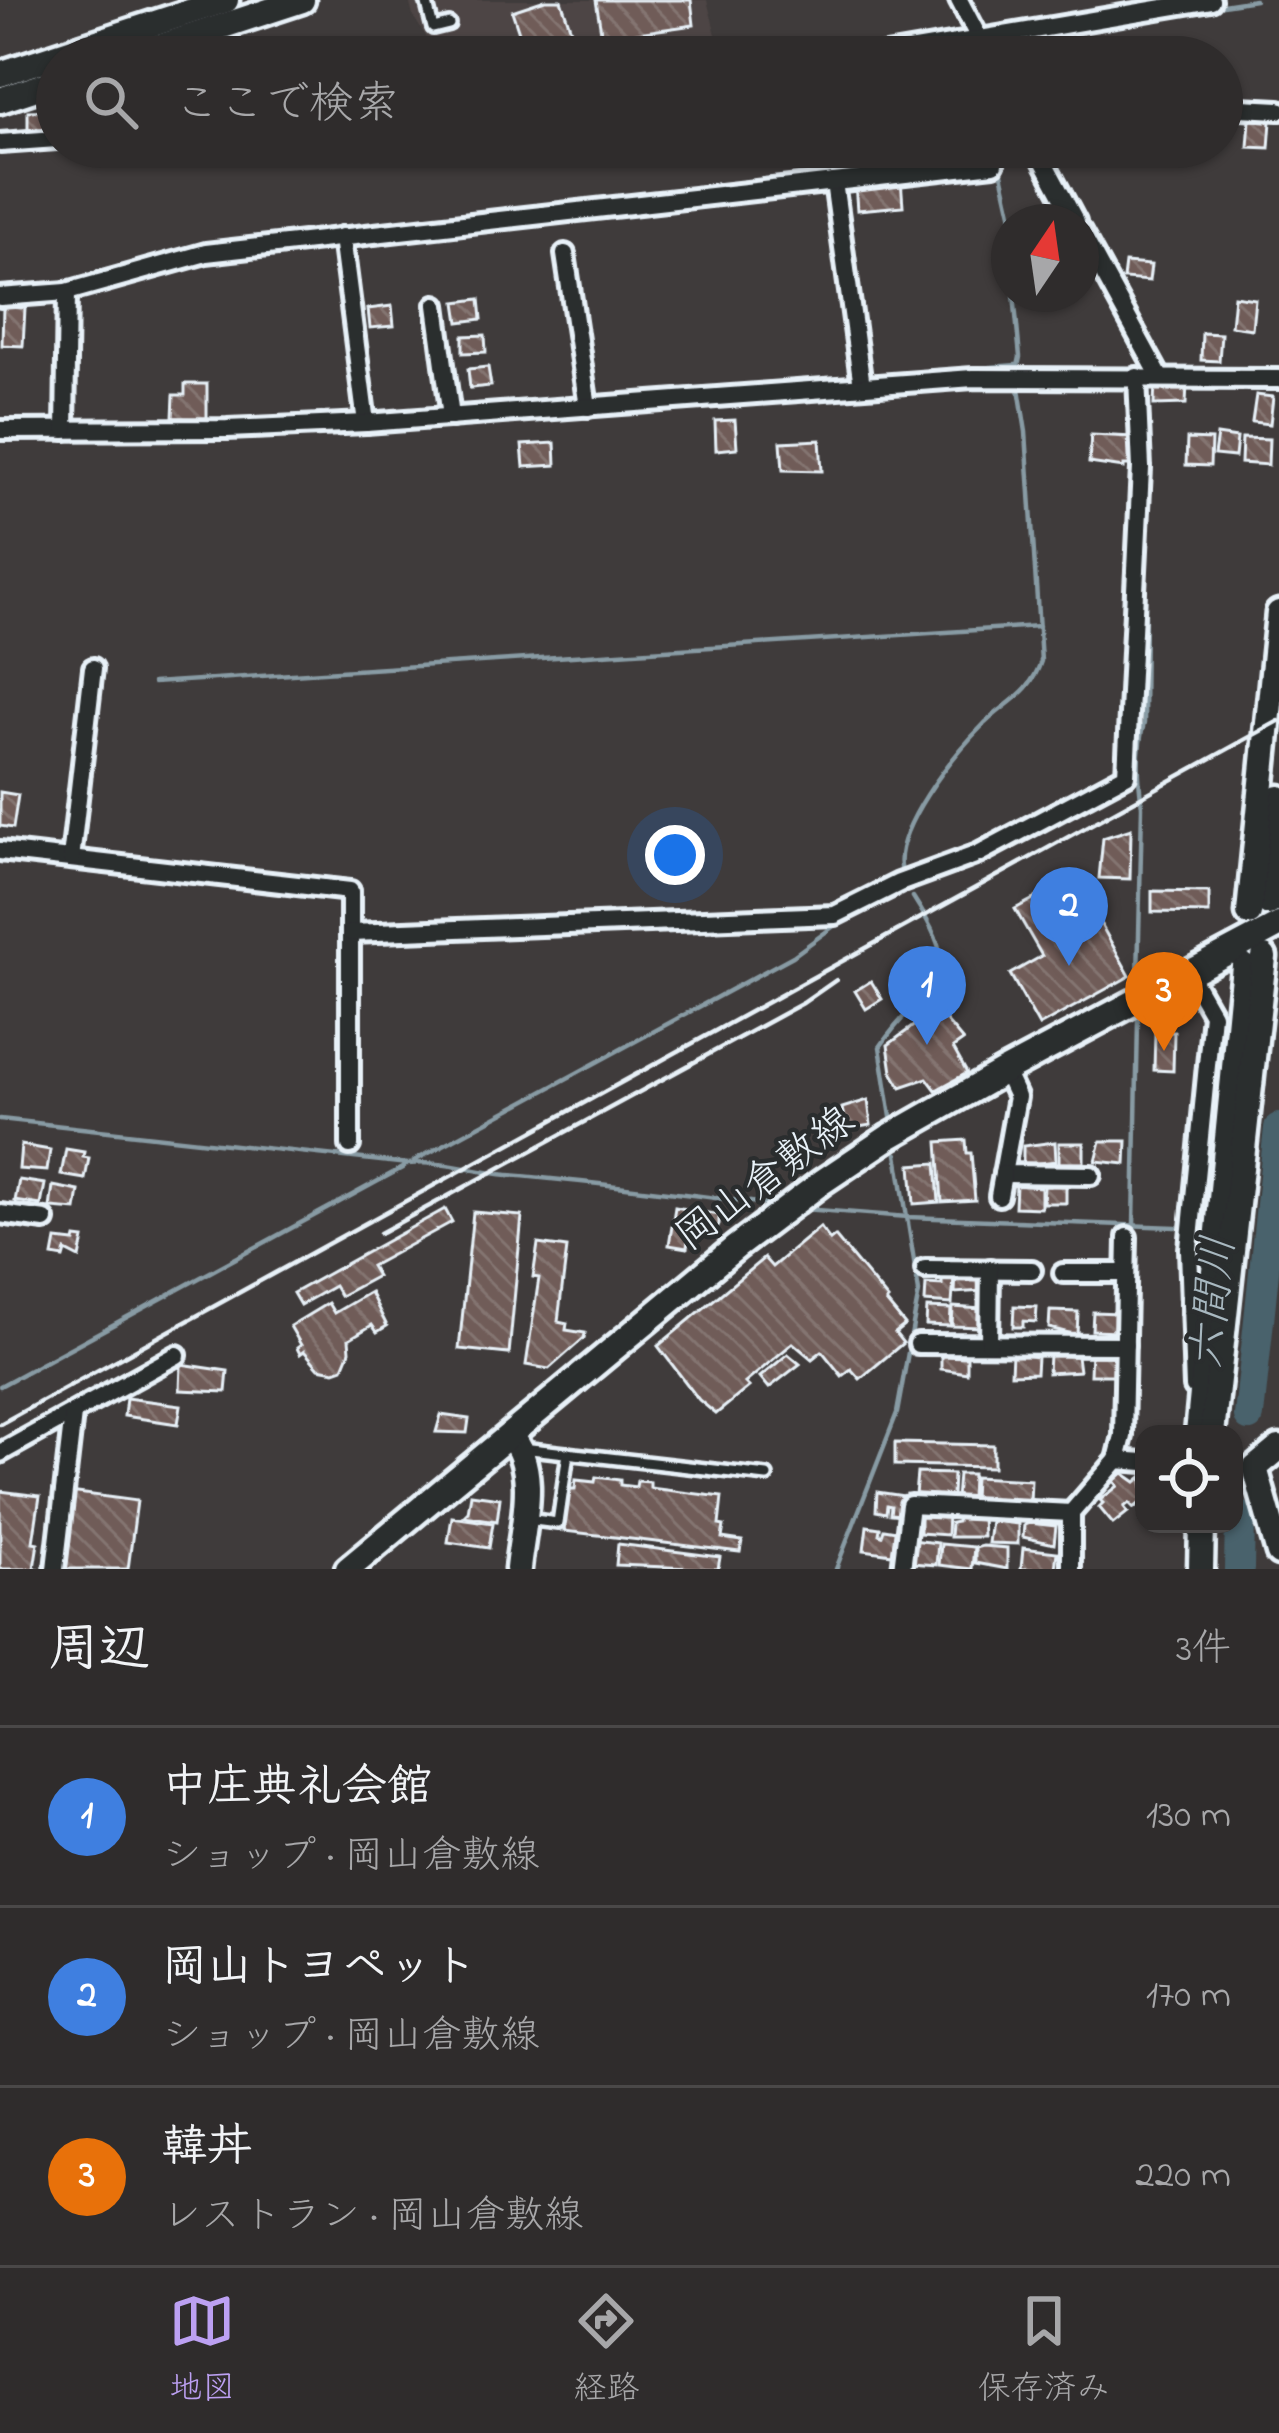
<!DOCTYPE html>
<html lang="ja">
<head>
<meta charset="utf-8">
<style>
	body { margin:0; font-family:"Indie Flower","Klee One",sans-serif; background:#3b3838; color:#f1f3f6 }
	.controls { position:absolute; right:36px; bottom:36px; display:grid; overflow:hidden; border-radius:24px; box-shadow:0 3px 9px #0004 }
	.controls button { width:108px; height:108px; display:grid; place-items:center; padding:0; border:0; border-bottom:3px solid #4a4848; background:#2f2c2c; color:#f1f3f6; font:60px sans-serif }
	.compass { position:absolute; left:991px; top:204px; width:108px; height:108px; border-radius:50%; background:#2f2c2c; box-shadow:0 3px 9px #0004; rotate:13deg }
	.you { position:absolute; left:675px; top:855px; width:42px; height:42px; margin:-30px; border:9px solid #fff; border-radius:50%; background:#1a73e8; box-shadow:0 0 0 18px #1a73e833 }
	.badge { display:grid; place-items:center; width:78px; height:78px; border-radius:50%; background:#bca0f2; color:#fff; font-size:39px; font-weight:700 }
	.pin { position:absolute; translate:-50% -99px; filter:drop-shadow(0 3px 6px #0008) }
	.pin::after { content:''; position:absolute; top:63px; width:42px; height:36px; background:inherit; clip-path:polygon(0 0,100% 0,50% 100%) }
	.list { margin:0; padding:0; list-style:none }
	h2 { display:flex; justify-content:space-between; align-items:center; height:156px; margin:0; padding:0 48px; font-size:51px }
	h2 small { font-size:39px; font-weight:400; color:#a7a7a9 }
	.list li { display:grid; grid-template-columns:78px 1fr auto; gap:36px; align-items:center; box-sizing:border-box; height:180px; padding:0 48px; border-top:3px solid #4a4848 }
	.list b { display:block; font-size:45px; white-space:nowrap }
	.list p { margin:0; font-size:39px; white-space:nowrap; color:#a7a7a9 }
	.list em { font-size:39px; font-style:normal; color:#a7a7a9 }
	.icon { flex:none; width:66px; height:66px; fill:none; stroke:currentColor; stroke-width:2; stroke-linecap:round; stroke-linejoin:round }
	.map { position:relative; flex:none; width:1279px; height:1569px; overflow:hidden }
	.search { position:absolute; background:#2f2c2c; box-shadow:0 3px 9px #0004; left:36px; right:36px; top:36px; height:132px; display:flex; align-items:center; gap:30px; box-sizing:border-box; padding:0 42px; border-radius:66px; color:#a7a7a9; font-size:45px }
	.sheet { height:696px; background:#2f2c2c }
	nav { display:flex; justify-content:space-around; align-items:center; box-sizing:border-box; height:168px; border-top:3px solid #4a4848; background:#2f2c2c; font-size:33px; color:#a7a7a9 }
	nav a { display:grid; justify-items:center; gap:6px }
	nav .on { color:#bca0f2 }
	.map>svg:first-child { display:block }
</style>
</head>
<body>
<div class="map">
<svg width="1279" height="1569" viewBox="0 0 1279 1569">
	<defs>
		<pattern id="building-back-hatch" width="6" height="6" patternUnits="userSpaceOnUse" patternTransform="scale(3)"><rect width="6" height="6" fill="#6f5c58"/><path d="M-1 5l2 2M0 0l6 6M5-1l2 2" fill="none" stroke="#847471"/></pattern>
	</defs>
	<rect width="100%" height="100%" fill="#3f3b3b"/>
	<filter id="ink" filterUnits="userSpaceOnUse"><feTurbulence type="fractalNoise" baseFrequency=".00833" numOctaves="2"/><feDisplacementMap in="SourceGraphic" scale="24" xChannelSelector="R" yChannelSelector="G"/><feConvolveMatrix kernelMatrix="1 2 1 2 8 2 1 2 1" color-interpolation-filters="sRGB"/></filter>
	<g filter="url(#ink)">
		<polygon fill="#4d4544" points="409,0 707,0 722,57 445,57 441,44 432,46 413,16"/>
		<g fill="none" stroke-linecap="round" stroke-linejoin="round">
			<g stroke="#889ba4" stroke-width="4.5">
				<polyline points="1210,7 1255,0"/>
				<polyline points="1025,147 1064,222"/>
				<polyline points="1000,164 1013,222"/>
				<path d="M1081 254 1143 367 1147 386 1144 723C1136 750 1138 779 1142 806L1138 979"/>
				<polyline points="1014,294 1020,357 1017,371"/>
				<polyline points="877,376 1016,365"/>
				<polyline points="605,397 856,377"/>
				<polyline points="464,406 574,399"/>
				<polyline points="386,412 440,408"/>
				<polyline points="304,417 353,414"/>
				<polyline points="153,683 1039,626"/>
				<polyline points="0,861 181,880"/>
				<path d="M903 876C887 834 956 752 985 723 1008 701 1031 693 1041 661L1026 432 1018 382"/>
				<polyline points="353,898 360,899 360,929"/>
				<polyline points="529,935 835,924"/>
				<path d="M891 1117 880 1047C926 977 973 990 913 897"/>
				<path d="M0 1119 408 1164C444 1160 473 1172 508 1175 598 1182 686 1195 775 1205"/>
				<polyline points="414,1161 793,956 838,923"/>
				<polyline points="804,1209 908,1217 1176,1227"/>
				<polyline points="1134,1225 1138,1020"/>
				<polyline points="1255,1235 1269,1237"/>
				<polyline points="0,1386 404,1167"/>
				<polyline points="836,1569 897,1413 919,1292 897,1154"/>
			</g>
			<g stroke="#48626c" stroke-width="30">
				<polyline points="1249,1416 1279,1128"/>
				<polyline points="1239,1569 1240,1516"/>
			</g>
		</g>
		<g fill="url(#building-back-hatch)" stroke="#e8f1f8" stroke-width="3">
			<polygon points="545,0 561,0 580,57 527,57 512,11"/>
			<polygon points="596,0 691,0 694,25 602,38"/>
			<polygon points="1060,38 1061,57 1015,57 1013,46"/>
			<polygon points="57,110 57,131 28,132 28,111"/>
			<polygon points="1250,120 1271,121 1269,148 1248,147"/>
			<polygon points="901,179 903,206 857,210 855,183"/>
			<polygon points="1125,263 1151,265 1149,281 1123,279"/>
			<polygon points="1234,296 1255,299 1252,329 1231,326"/>
			<polygon points="480,299 482,319 459,322 456,302"/>
			<polygon points="392,306 394,326 370,328 368,309"/>
			<polygon points="3,307 25,308 23,346 2,345"/>
			<polygon points="1202,333 1221,334 1219,361 1201,360"/>
			<polygon points="485,335 486,352 463,353 463,336"/>
			<polygon points="488,367 491,386 470,388 468,369"/>
			<polygon points="1155,382 1187,384 1186,404 1154,405"/>
			<polygon points="185,384 207,384 207,419 173,418 174,395 185,395"/>
			<polygon points="1256,395 1273,397 1270,424 1252,422"/>
			<polygon points="735,420 737,448 716,450 715,421"/>
			<polygon points="1091,435 1133,437 1131,465 1124,465 1124,468 1089,463"/>
			<polygon points="1217,435 1237,438 1235,457 1214,455"/>
			<polygon points="1242,438 1269,439 1268,465 1241,463"/>
			<polygon points="1187,439 1211,440 1210,466 1186,465"/>
			<polygon points="820,440 822,471 783,470 781,442"/>
			<polygon points="555,443 556,465 524,467 522,445"/>
			<polygon points="0,792 18,795 13,828 0,826"/>
			<polygon points="1131,829 1130,879 1099,878 1103,838"/>
			<polygon points="1074,877 1130,976 1039,1026 1010,974 1042,956 1015,909"/>
			<polygon points="1152,891 1209,892 1209,913 1152,912"/>
			<polygon points="871,981 882,999 866,1009 855,991"/>
			<polygon points="936,1009 963,1041 953,1048 967,1073 936,1090 927,1078 901,1087 892,1072 888,1045"/>
			<polygon points="1155,1032 1174,1032 1173,1071 1154,1070"/>
			<polygon points="868,1100 871,1125 846,1129 842,1108"/>
			<polygon points="966,1140 967,1153 971,1153 975,1200 942,1202 938,1142"/>
			<polygon points="1101,1141 1127,1141 1126,1164 1096,1161"/>
			<polygon points="1055,1142 1056,1161 1023,1165 1023,1146"/>
			<rect x="1059" y="1143" width="25" height="20"/>
			<polygon points="21,1145 50,1150 47,1171 19,1169"/>
			<polygon points="66,1149 84,1152 83,1157 89,1158 85,1179 61,1175"/>
			<polygon points="936,1163 939,1202 914,1204 911,1165"/>
			<polygon points="19,1180 45,1184 41,1205 15,1201"/>
			<polygon points="1049,1181 1066,1181 1066,1203 1043,1203 1044,1186 1049,1186"/>
			<polygon points="1016,1185 1041,1187 1041,1208 1015,1207"/>
			<polygon points="53,1186 79,1191 76,1210 50,1208"/>
			<polygon points="675,1207 719,1215 719,1225 717,1229 690,1225 687,1248 669,1245"/>
			<polygon points="445,1209 452,1222 371,1266 377,1276 340,1296 334,1286 300,1305 293,1293"/>
			<polygon points="473,1212 522,1216 509,1354 459,1349"/>
			<polygon points="820,1227 830,1240 835,1236 888,1300 886,1302 905,1325 895,1333 903,1343 860,1379 851,1369 842,1376 822,1351 812,1359 793,1343 745,1383 749,1387 716,1414 699,1400 658,1346 764,1258 772,1267"/>
			<polygon points="76,1238 84,1239 80,1258 66,1251 64,1258 53,1256 56,1240 75,1242"/>
			<polygon points="538,1244 567,1248 558,1321 567,1323 566,1330 585,1333 584,1338 549,1369 526,1365 539,1278 533,1277"/>
			<polygon points="956,1273 984,1277 983,1291 955,1293"/>
			<polygon points="942,1276 954,1277 952,1304 925,1302 926,1284 942,1285"/>
			<polygon points="370,1292 387,1326 377,1332 372,1325 349,1339 350,1351 343,1368 335,1371 319,1368 304,1351 300,1354 297,1348 301,1345 290,1326 328,1303 334,1313"/>
			<polygon points="1014,1306 1037,1307 1036,1322 1023,1321 1023,1327 1013,1327"/>
			<polygon points="953,1307 981,1309 981,1327 952,1326"/>
			<polygon points="927,1308 951,1309 950,1326 926,1325"/>
			<polygon points="1050,1311 1078,1312 1077,1335 1049,1328"/>
			<polygon points="1093,1312 1119,1313 1119,1331 1092,1330"/>
			<polygon points="1091,1351 1115,1352 1115,1375 1090,1375"/>
			<polygon points="1012,1353 1037,1357 1036,1373 1011,1374"/>
			<polygon points="788,1354 800,1364 769,1388 760,1377"/>
			<polygon points="1049,1355 1077,1356 1079,1371 1048,1373"/>
			<polygon points="941,1356 967,1357 967,1373 941,1369"/>
			<polygon points="181,1364 228,1371 226,1392 180,1390"/>
			<polygon points="126,1398 181,1405 178,1424 124,1416"/>
			<polygon points="441,1415 469,1419 467,1433 436,1432"/>
			<polygon points="895,1443 993,1445 993,1467 895,1465"/>
			<polygon points="917,1473 953,1474 952,1496 915,1495"/>
			<polygon points="1123,1473 1136,1482 1142,1477 1144,1500 1134,1508 1129,1503 1124,1507 1128,1512 1113,1524 1099,1507 1103,1503 1100,1500 1118,1486 1114,1481"/>
			<polygon points="958,1474 972,1474 971,1500 956,1499"/>
			<polygon points="596,1477 620,1480 620,1485 636,1487 637,1481 650,1482 650,1488 722,1497 719,1525 724,1526 722,1538 742,1541 740,1552 564,1531 569,1489 575,1489 576,1480 595,1482"/>
			<polygon points="974,1477 1031,1480 1030,1503 973,1500"/>
			<polygon points="0,1491 40,1496 33,1542 38,1543 34,1568 39,1569 0,1569"/>
			<polygon points="70,1492 137,1501 128,1569 60,1569"/>
			<polygon points="877,1492 904,1496 901,1515 890,1514 891,1506 887,1505 886,1513 876,1511"/>
			<polygon points="471,1494 500,1498 497,1521 464,1516 468,1512"/>
			<polygon points="920,1513 948,1514 947,1535 920,1533"/>
			<polygon points="958,1514 982,1516 983,1537 950,1537 951,1523 957,1522"/>
			<polygon points="452,1517 493,1523 489,1548 448,1542"/>
			<polygon points="991,1521 1018,1524 1018,1544 988,1543"/>
			<polygon points="1029,1523 1056,1526 1054,1544 1023,1537 1024,1525"/>
			<polygon points="867,1526 880,1528 879,1534 882,1535 884,1529 896,1531 892,1554 864,1550"/>
			<polygon points="912,1540 938,1543 936,1565 912,1563"/>
			<polygon points="618,1544 720,1557 718,1569 616,1565"/>
			<polygon points="941,1544 974,1547 972,1569 939,1565"/>
			<polygon points="982,1546 1007,1548 1007,1569 975,1563 975,1548"/>
			<polygon points="1023,1548 1057,1552 1055,1569 1021,1569"/>
		</g>
		<g fill="none" stroke-linecap="round" stroke-linejoin="round">
			<g stroke="#e8f1f8" stroke-width="18">
				<g id="lane">
					<polyline points="426,0 433,28 449,24"/>
					<polyline points="522,1448 767,1476"/>
					<polyline points="526,1519 558,1523 568,1453"/>
				</g>
			</g>
			<g stroke="#e8f1f8" stroke-width="26">
				<g id="street">
					<polyline points="959,0 989,57"/>
					<polyline points="874,57 1211,0"/>
					<polyline points="1222,107 1279,110"/>
					<polyline points="0,143 57,139"/>
					<polyline points="1036,147 1076,222"/>
					<polyline points="834,182 862,386"/>
					<polyline points="1081,232 1160,377"/>
					<polyline points="342,237 366,423"/>
					<polyline points="565,254 588,407"/>
					<polyline points="0,297 67,292 206,253 994,164 989,147"/>
					<polyline points="436,305 451,417"/>
					<polyline points="0,430 227,429 366,423 973,378 1279,379"/>
					<polyline points="65,430 67,292"/>
					<polyline points="0,851 350,891 350,1145"/>
					<polyline points="71,859 93,668"/>
					<polyline points="351,933 835,915 899,883 978,854 1126,775 1141,468 1137,377"/>
					<polyline points="1188,972 1212,1014 1189,1249 1194,1387"/>
					<polyline points="1005,1071 1017,1097 1003,1174 1091,1175"/>
					<polyline points="999,1196 1003,1174"/>
					<polyline points="0,1214 45,1220"/>
					<polyline points="925,1269 1032,1270"/>
					<polyline points="1063,1273 1126,1273"/>
					<polyline points="918,1344 1125,1345"/>
					<polyline points="989,1344 990,1269"/>
					<polyline points="0,1453 177,1355"/>
					<polyline points="1117,1460 1123,1436 1127,1237"/>
					<polyline points="55,1569 73,1414"/>
					<polyline points="902,1569 910,1505 1071,1513"/>
					<polyline points="1071,1569 1071,1513 1117,1460 1144,1462"/>
				</g>
			</g>
			<g stroke="#e8f1f8" stroke-width="33">
				<g id="secondary">
					<polyline points="129,57 302,0"/>
					<polyline points="0,74 226,0"/>
					<polyline points="0,100 57,81"/>
					<polyline points="1269,903 1279,798"/>
					<polyline points="1249,913 1279,613"/>
					<polyline points="1198,1434 1244,966"/>
					<polyline points="1212,1434 1264,957"/>
					<path d="M510 1436C540 1469 522 1528 518 1569"/>
					<polyline points="1279,1448 1255,1468 1279,1553"/>
					<polyline points="348,1569 736,1247 822,1182 889,1137 1005,1071 1279,925"/>
					<polyline points="1201,1569 1202,1524"/>
				</g>
			</g>
			<use href="#lane" stroke="#2a2d2e" stroke-width="9"/>
			<use href="#street" stroke="#2a2d2e" stroke-width="16"/>
			<use href="#secondary" stroke="#2a2d2e" stroke-width="24"/>
			<g stroke="#e8f1f8" stroke-width="4.5">
				<polyline points="380,1233 803,1003 836,980"/>
				<polyline points="0,1424 1279,721"/>
			</g>
		</g>
	</g>
	<g text-anchor="middle" dominant-baseline="central" stroke-width="9" stroke-linejoin="round" paint-order="stroke">
		<g font-size="42" fill="#e8f1f8" stroke="#2a2d2e">
			<text transform="translate(766 1180) rotate(-37)">岡山倉敷線</text>
		</g>
		<g font-size="45" font-style="italic" fill="#a8b8c0" stroke="#2a2d2e">
			<text transform="translate(1215 1303) rotate(-84)">六間川</text>
		</g>
	</g>
</svg>
<div class="controls">
<button><svg class="icon" aria-label="locate" viewBox="0 0 24 24"><circle cx="12" cy="12" r="6"/><path d="M12 2v4M12 18v4M2 12h4M18 12h4"/></svg></button>
</div>
<svg class="compass" viewBox="-18 -18 36 36"><path d="M0-13l5 13h-10z" fill="#e53935"/><path d="M0 13l5-13h-10z" fill="#a7a7a9"/></svg>
<div class="you"></div>
<div class="pin badge" style="left:927px;top:1045px;background:#3f7fe0">1</div>
<div class="pin badge" style="left:1069px;top:966px;background:#3f7fe0">2</div>
<div class="pin badge" style="left:1164px;top:1051px;background:#e8710a">3</div>
<div class="search"><svg class="icon" aria-label="search" viewBox="0 0 24 24"><circle cx="10" cy="10" r="6"/><path d="M15 15l6 6"/></svg>ここで検索</div>
</div>
<section class="sheet">
<h2>周辺<small>3件</small></h2>
<ul class="list">
<li><span class="badge" style="background:#3f7fe0">1</span><div><b>中庄典礼会館</b><p>ショップ · 岡山倉敷線</p></div><em>130 m</em></li>
<li><span class="badge" style="background:#3f7fe0">2</span><div><b>岡山トヨペット</b><p>ショップ · 岡山倉敷線</p></div><em>170 m</em></li>
<li><span class="badge" style="background:#e8710a">3</span><div><b>韓丼</b><p>レストラン · 岡山倉敷線</p></div><em>220 m</em></li>
</ul>
</section>
<nav>
<a class="on"><svg class="icon" aria-label="map" viewBox="0 0 24 24"><path d="M3 6l6-2 6 2 6-2v14l-6 2-6-2-6 2zM9 4v14M15 6v14"/></svg>地図</a>
<a><svg class="icon" aria-label="directions" viewBox="0 0 24 24"><path d="M12 3l9 9-9 9-9-9zM9 14v-3h6M13 9l2 2-2 2"/></svg>経路</a>
<a><svg class="icon" aria-label="saved" viewBox="0 0 24 24"><path d="M7 4h10v16l-5-4-5 4z"/></svg>保存済み</a>
</nav>
</body>
</html>
